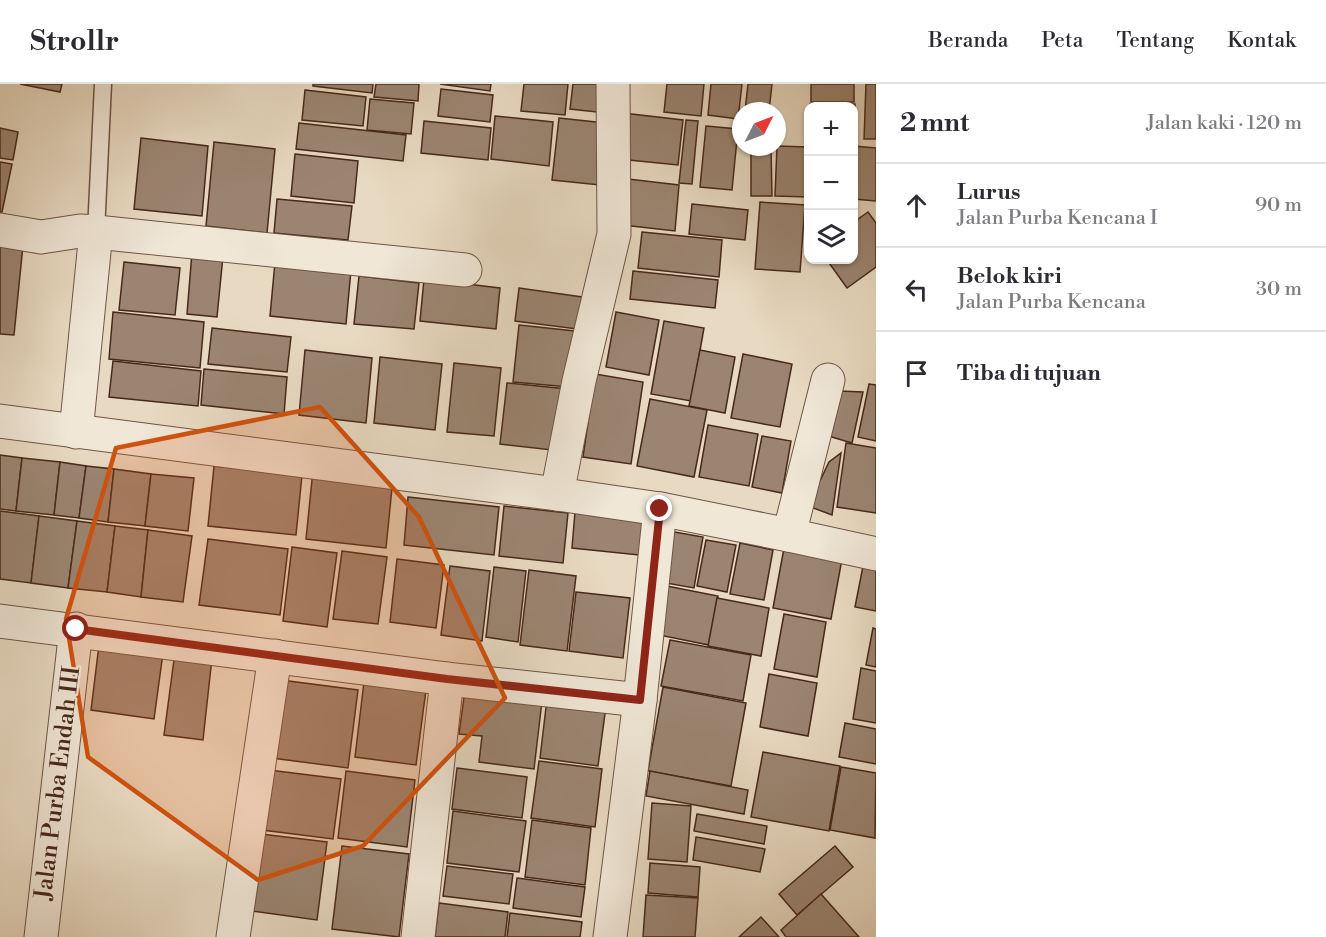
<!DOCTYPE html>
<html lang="id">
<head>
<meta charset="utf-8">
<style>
	body { margin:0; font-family:"Libre Bodoni",serif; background:#f2f2f3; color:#2b2b33 }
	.controls { position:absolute; right:18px; top:18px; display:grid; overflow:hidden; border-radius:12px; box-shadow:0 2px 4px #0004 }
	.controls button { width:54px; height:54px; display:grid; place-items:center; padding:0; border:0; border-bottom:2px solid #e1e1e2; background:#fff; color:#2b2b33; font:30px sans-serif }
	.compass { position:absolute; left:732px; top:18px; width:54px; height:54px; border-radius:50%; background:#fff; box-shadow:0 2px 4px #0004; rotate:48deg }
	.stop { position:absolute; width:18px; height:18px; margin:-14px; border:4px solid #8f2418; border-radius:50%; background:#fff }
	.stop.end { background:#8f2418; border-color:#fff; box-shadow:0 2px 6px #0008 }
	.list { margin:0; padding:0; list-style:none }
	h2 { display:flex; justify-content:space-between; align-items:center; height:78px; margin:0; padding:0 24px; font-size:26px }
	h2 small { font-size:20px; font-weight:400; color:#7c7c81 }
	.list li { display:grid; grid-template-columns:39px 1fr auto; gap:18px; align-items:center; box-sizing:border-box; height:84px; padding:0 24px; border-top:2px solid #e1e1e2 }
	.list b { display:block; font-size:22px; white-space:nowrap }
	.list p { margin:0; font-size:20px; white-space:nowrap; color:#7c7c81 }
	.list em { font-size:20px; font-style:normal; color:#7c7c81 }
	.icon { flex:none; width:33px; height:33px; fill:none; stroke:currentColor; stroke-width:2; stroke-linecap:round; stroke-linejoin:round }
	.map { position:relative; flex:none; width:876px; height:853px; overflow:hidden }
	header { display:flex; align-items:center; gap:36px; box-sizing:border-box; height:84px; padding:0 30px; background:#fff; border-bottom:2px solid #e1e1e2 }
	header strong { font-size:28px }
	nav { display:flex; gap:33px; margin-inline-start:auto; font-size:21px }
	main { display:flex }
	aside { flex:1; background:#fff }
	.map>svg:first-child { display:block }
</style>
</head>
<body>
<header>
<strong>Strollr</strong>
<nav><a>Beranda</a><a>Peta</a><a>Tentang</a><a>Kontak</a></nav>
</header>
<main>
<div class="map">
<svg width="876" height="853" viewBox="0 0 876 853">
	<rect width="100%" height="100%" fill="#e8dac2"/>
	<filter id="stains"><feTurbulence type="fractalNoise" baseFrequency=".00333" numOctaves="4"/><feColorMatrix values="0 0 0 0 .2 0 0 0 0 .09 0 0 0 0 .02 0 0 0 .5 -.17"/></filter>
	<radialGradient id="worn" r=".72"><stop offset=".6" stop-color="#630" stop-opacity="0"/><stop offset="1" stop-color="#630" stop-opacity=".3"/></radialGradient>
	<g fill="#9b8572" stroke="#48281b" stroke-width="1.5">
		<polygon points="20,0 62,0 60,8"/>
		<polygon points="313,0 373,0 372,9 313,2"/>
		<polygon points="376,0 419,0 418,17 374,13"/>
		<polygon points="440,0 491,0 490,7"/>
		<polygon points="524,0 568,0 565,31 521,27"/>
		<polygon points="573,0 609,0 606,29 570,25"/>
		<polygon points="667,0 704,0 701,32 664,28"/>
		<polygon points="711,0 742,0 738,35 708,31"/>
		<polygon points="748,0 772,0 769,27 745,27"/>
		<rect x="811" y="0" width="43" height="18"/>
		<polygon points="866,0 876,0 876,55 864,55"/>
		<polygon points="441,5 493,11 490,38 438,32"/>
		<polygon points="305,6 366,13 363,42 302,36"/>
		<polygon points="370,15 414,19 411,50 367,46"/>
		<polygon points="810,20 855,20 856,55 854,55 854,22 810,22"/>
		<polygon points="623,29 683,36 678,81 619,75"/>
		<polygon points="495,32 553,38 549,82 491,75"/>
		<polygon points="559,34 605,39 600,101 552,96"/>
		<polygon points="686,36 698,37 692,100 679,99"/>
		<polygon points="424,37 491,44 488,76 421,69"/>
		<polygon points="299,39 406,51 403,77 296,65"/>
		<polygon points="706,42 738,45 732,106 700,103"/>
		<polygon points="0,44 18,48 13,76 0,74"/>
		<polygon points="141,54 208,62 202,132 134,125"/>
		<polygon points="214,58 275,65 267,149 206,142"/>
		<polygon points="777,62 808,63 808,113 775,112"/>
		<polygon points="854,62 876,64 876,117 854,115"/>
		<polygon points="751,63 771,63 772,112 751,112"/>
		<polygon points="295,70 358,77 354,119 291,112"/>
		<polygon points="0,78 12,80 2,128 0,128"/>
		<polygon points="628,95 679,101 675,147 623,141"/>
		<polygon points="277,115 352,122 348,156 274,149"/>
		<polygon points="760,118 805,121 800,188 755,185"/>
		<polygon points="692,120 748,126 745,156 689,150"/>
		<polygon points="868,128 876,139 876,183 847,204 827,176 854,176 854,138"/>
		<polygon points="642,148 722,156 719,193 638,184"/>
		<polygon points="0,159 23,161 14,251 0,250"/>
		<polygon points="192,168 223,172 217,233 187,230"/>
		<polygon points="124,178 180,184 175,231 119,226"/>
		<polygon points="275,178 351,186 346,240 270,232"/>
		<polygon points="633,187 718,196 715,224 630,215"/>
		<polygon points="359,192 419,199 414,245 354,240"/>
		<polygon points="424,195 500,204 496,245 420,237"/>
		<polygon points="519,204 589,214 585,246 515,237"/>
		<polygon points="113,228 204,238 200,284 109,275"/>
		<polygon points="616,228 659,236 649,291 606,283"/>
		<polygon points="664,237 704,244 691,317 651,310"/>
		<polygon points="519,241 575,247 569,303 513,298"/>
		<polygon points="212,244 291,253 287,288 208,280"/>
		<polygon points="305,266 372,274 366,339 299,331"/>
		<polygon points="700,266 735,273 725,329 689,322"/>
		<polygon points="743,270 792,280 780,343 731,334"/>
		<polygon points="380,273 442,280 435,346 374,339"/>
		<polygon points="113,277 201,287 198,322 109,313"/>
		<polygon points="454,279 501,284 494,352 447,348"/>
		<polygon points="204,285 287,293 284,330 201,321"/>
		<polygon points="595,290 643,298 631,380 583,373"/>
		<polygon points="507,299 568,305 561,367 500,360"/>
		<polygon points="869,300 876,301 876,357 858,353"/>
		<polygon points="839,307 863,308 852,359 825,351"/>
		<polygon points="650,315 707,326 694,393 637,382"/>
		<polygon points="708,341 758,350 749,402 699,393"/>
		<polygon points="762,352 791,357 782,409 752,403"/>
		<polygon points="846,359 876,364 876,429 837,423"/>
		<polygon points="841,369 832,431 808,422 829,378"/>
		<polygon points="0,371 22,374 16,427 0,425"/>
		<polygon points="22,374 60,378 54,431 16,427"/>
		<polygon points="60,378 86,382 79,434 54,431"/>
		<polygon points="86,382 114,385 108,438 79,434"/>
		<polygon points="214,382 302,391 296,451 208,442"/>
		<polygon points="114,385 151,390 145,442 108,438"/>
		<polygon points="313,386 393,394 386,464 306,455"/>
		<polygon points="151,390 194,394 188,447 145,442"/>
		<polygon points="408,413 499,423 494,471 404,461"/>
		<polygon points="504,422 568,429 563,479 499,472"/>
		<polygon points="0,427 39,432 31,499 0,495"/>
		<polygon points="575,428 643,434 639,471 572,464"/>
		<polygon points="39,432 77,437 68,504 31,499"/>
		<polygon points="77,437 115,442 107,508 68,504"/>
		<polygon points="115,442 148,446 141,513 107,508"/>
		<polygon points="148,446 192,452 183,518 141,513"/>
		<polygon points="669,447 703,453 694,504 660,498"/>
		<polygon points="208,455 288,465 280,531 199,521"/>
		<polygon points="706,456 736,461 727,508 697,502"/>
		<polygon points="740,459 773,466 764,516 730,510"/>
		<polygon points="292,463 337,469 327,543 283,537"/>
		<polygon points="784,464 842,475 831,535 773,524"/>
		<polygon points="342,467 387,473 378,540 333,535"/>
		<polygon points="397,475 444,481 436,544 390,538"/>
		<polygon points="450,482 490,487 482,557 441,551"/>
		<polygon points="863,482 876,484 876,527 855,523"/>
		<polygon points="494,483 526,487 518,558 486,553"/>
		<polygon points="529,486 576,492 567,567 520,561"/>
		<polygon points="667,502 718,512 709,561 659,551"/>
		<polygon points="576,508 630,514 623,574 569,567"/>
		<polygon points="717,514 769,524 761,572 708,562"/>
		<polygon points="784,530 826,538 817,593 774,585"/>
		<polygon points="873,544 876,545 876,583 866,581"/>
		<polygon points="670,556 751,571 743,617 661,602"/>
		<polygon points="99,561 163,569 154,635 91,626"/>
		<polygon points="175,568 212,574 203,656 164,651"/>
		<polygon points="861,584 876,587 876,639 853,635"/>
		<polygon points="769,590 817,599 808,652 760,643"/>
		<polygon points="281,596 358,606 348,684 272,674"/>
		<polygon points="364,598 426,606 416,681 355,673"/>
		<polygon points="663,603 746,619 731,702 648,687"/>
		<polygon points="465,606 542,617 534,685 479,678 482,652 459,650"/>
		<polygon points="547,615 606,622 598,682 540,674"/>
		<polygon points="845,639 876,645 876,680 839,673"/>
		<polygon points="763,668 840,682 829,747 751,733"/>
		<polygon points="539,677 602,685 595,743 531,734"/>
		<polygon points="841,683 876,689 875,754 830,746"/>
		<polygon points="457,684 527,693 522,734 452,725"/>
		<polygon points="269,686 341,695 333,755 262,746"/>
		<polygon points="346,687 415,696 407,763 338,754"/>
		<polygon points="650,687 748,706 744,730 646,712"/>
		<polygon points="652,719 691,722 687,778 648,775"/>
		<polygon points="453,727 526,737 519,788 447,779"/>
		<polygon points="697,730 767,742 764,760 694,747"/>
		<polygon points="532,736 591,744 585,801 525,793"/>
		<polygon points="261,750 327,758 317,836 252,827"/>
		<polygon points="696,753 765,765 760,788 693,776"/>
		<polygon points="342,762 409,770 399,853 332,845"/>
		<polygon points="835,762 853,783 797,831 779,810"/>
		<polygon points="650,779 700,783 698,813 648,809"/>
		<polygon points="447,782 513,790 509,820 443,812"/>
		<polygon points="517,794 585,803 581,833 513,824"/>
		<polygon points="821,810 859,853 786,853 781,846"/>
		<polygon points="646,811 698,814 695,853 643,853"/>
		<polygon points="439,819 508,828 505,853 435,853"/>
		<polygon points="510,829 582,838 580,853 507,853"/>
		<polygon points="761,833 779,853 739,853"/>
	</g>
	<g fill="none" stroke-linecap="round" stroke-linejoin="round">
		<g stroke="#705445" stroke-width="19">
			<polyline id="lane" points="96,148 103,0"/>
		</g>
		<g stroke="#705445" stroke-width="35">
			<g id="street">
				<polyline points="0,146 41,153 80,147 96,148 465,186"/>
				<polyline points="0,337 557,410 660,425 789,451 876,470"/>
				<polyline points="76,348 96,148"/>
				<polyline points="557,410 579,297 614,150 613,0"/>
				<polyline points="789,451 828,296"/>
				<polyline points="0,537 447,595 640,616"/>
				<polyline points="41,853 76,545"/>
				<polyline points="233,853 275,572"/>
				<polyline points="418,853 447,595"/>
				<polyline points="610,853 640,616 660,425"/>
			</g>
		</g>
		<use href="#lane" stroke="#f0e7d7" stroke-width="16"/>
		<use href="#street" stroke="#f0e7d7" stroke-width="33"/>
	</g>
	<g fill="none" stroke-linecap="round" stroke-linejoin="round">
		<polyline stroke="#8f2418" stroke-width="8" points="76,545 447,595 640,616 660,425"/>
	</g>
	<path fill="#d0520e" fill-opacity="0.2" stroke="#d0520e" stroke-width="4.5" stroke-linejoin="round" d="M320 323 419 433 505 614 363 762 258 796 88 673 66 535 116 364Z"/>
	<g text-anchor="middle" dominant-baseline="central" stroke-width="4.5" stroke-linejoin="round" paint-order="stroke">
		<g font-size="24" fill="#48281b" stroke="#f0e7d7">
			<text transform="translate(58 699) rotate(-83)">Jalan Purba Endah III</text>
		</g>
	</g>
	<rect width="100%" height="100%" filter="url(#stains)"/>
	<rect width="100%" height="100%" fill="url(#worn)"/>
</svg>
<div class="controls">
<button>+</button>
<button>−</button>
<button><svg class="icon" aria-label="layers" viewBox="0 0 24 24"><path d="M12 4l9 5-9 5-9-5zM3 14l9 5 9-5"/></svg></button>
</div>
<svg class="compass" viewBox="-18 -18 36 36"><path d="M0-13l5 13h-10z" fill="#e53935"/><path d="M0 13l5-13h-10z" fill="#7c7c81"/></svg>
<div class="stop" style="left:76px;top:545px"></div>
<div class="stop end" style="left:660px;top:425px"></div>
</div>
<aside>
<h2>2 mnt<small>Jalan kaki · 120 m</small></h2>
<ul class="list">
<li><svg class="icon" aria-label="ahead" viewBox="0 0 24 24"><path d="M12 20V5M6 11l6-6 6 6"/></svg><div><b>Lurus</b><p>Jalan Purba Kencana I</p></div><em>90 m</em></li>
<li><svg class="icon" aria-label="left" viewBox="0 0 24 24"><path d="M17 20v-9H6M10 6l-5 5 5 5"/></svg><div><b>Belok kiri</b><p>Jalan Purba Kencana</p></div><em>30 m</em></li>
<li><svg class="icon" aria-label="arrive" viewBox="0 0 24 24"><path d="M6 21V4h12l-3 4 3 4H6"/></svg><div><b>Tiba di tujuan</b></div></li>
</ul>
</aside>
</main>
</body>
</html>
